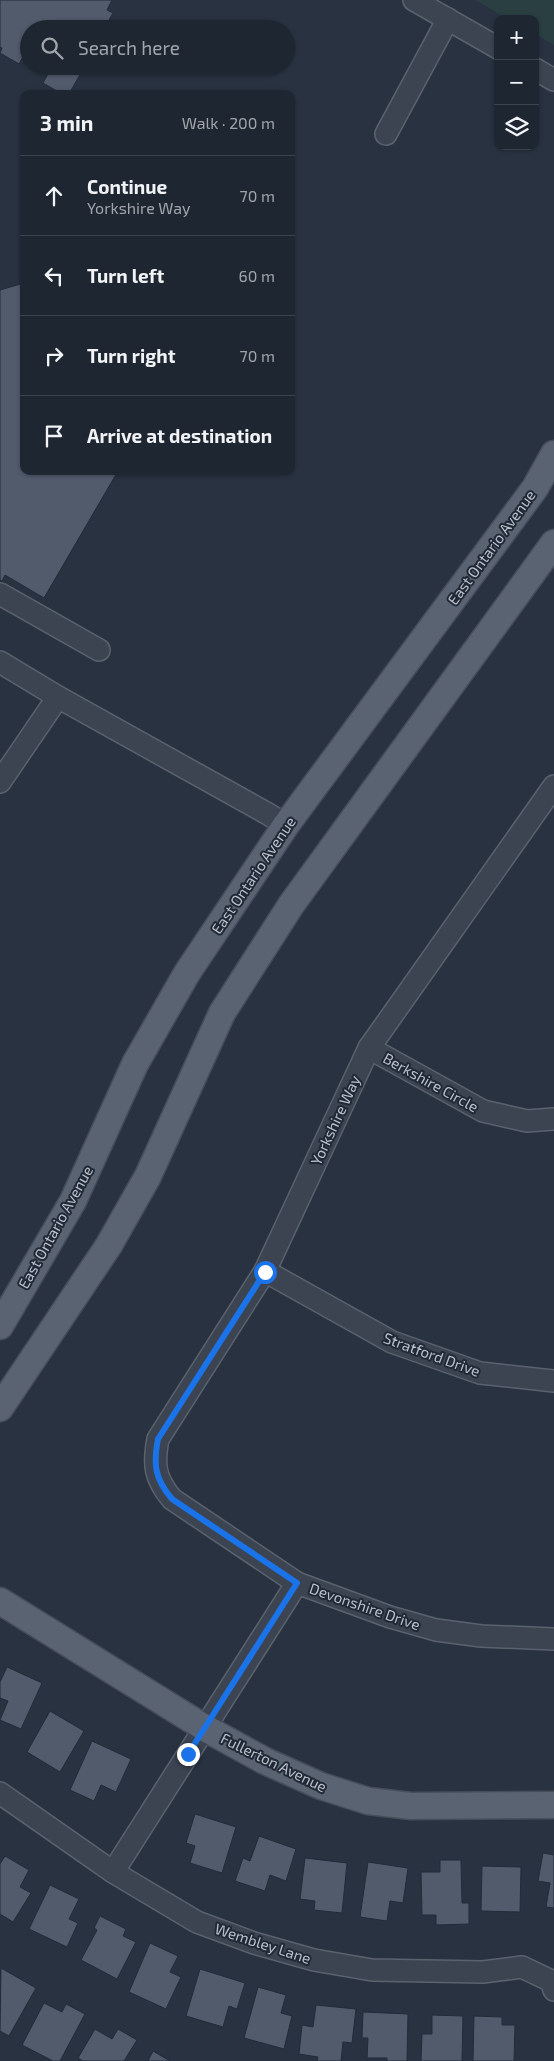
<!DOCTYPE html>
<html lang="en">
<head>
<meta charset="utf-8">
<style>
	body { margin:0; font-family:"Exo 2",sans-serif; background:#2b323d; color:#f1f3f6 }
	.controls { position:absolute; right:15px; top:15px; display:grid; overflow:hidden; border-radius:10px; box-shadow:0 1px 4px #0004 }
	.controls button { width:45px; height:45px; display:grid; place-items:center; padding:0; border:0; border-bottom:1px solid #3c434d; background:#1e2631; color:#f1f3f6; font:25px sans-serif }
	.stop { position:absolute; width:15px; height:15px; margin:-11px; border:4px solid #1a73e8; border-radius:50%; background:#fff }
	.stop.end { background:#1a73e8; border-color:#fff; box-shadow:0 1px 5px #0008 }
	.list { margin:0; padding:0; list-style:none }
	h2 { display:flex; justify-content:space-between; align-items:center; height:65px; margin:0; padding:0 20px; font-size:21px }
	h2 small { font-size:16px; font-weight:400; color:#a1a5ab }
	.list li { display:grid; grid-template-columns:32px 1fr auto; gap:15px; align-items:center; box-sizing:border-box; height:80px; padding:0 20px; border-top:1px solid #3c434d }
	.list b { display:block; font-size:19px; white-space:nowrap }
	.list p { margin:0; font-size:16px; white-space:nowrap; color:#a1a5ab }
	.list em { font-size:16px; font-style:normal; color:#a1a5ab }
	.icon { flex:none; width:28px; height:28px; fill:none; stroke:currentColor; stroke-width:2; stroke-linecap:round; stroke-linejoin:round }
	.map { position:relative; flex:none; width:554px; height:2061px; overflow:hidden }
	.search { position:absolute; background:#1e2631; box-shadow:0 1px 4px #0004; left:20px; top:20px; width:275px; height:55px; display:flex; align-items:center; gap:12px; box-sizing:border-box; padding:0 18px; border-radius:28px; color:#a1a5ab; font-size:19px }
	.panel { position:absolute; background:#1e2631; box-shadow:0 1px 4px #0004; left:20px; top:90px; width:275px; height:385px; border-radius:10px }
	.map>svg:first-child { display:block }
</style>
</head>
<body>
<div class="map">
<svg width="554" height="2061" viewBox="0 0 554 2061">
	<rect width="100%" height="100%" fill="#283241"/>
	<polygon fill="#2a3f42" points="475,0 554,0 554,45 535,34 535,19 508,19"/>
	<g fill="#515b6c" stroke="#232b38">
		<polygon points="0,0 112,0 107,10 113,13 105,27 100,26 99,29 29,29 29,60 23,57 19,64 0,53 2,48 0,47"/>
		<polygon points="39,66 78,66 77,68 82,71 69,94 62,94 43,83 49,72"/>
		<polygon points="24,283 24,471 118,471 44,598 5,575 2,581 0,580 0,290"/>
		<polygon points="7,1667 42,1683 21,1729 0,1720 8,1701 0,1698 0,1682"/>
		<polygon points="50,1711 84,1731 60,1772 27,1752"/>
		<polygon points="92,1741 131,1759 116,1792 101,1785 94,1801 70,1790"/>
		<polygon points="195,1814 236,1827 222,1873 190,1863 195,1846 186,1843"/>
		<polygon points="259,1836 296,1849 286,1881 270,1875 265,1891 235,1881 243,1858 250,1861"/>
		<polygon points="543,1853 554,1855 554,1908 546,1907 550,1883 538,1881"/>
		<polygon points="5,1856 29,1870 20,1887 31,1893 13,1922 0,1914 0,1864"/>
		<polygon points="305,1858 347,1863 342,1913 314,1910 315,1901 300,1899"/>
		<polygon points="440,1860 461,1860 462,1903 469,1903 469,1924 436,1925 436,1915 422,1915 421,1872 440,1872"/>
		<polygon points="368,1862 408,1868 403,1903 390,1901 387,1921 360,1917"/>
		<polygon points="482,1866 521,1867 520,1912 481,1911"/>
		<polygon points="50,1885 79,1899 69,1919 78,1923 67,1947 29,1929"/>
		<polygon points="100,1916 126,1929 123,1936 136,1942 117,1979 81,1960 97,1930 94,1928"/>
		<polygon points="150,1943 178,1956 170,1972 181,1977 166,2009 129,1992"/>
		<polygon points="1,1968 36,1988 9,2036 0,2031"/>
		<polygon points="200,1969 245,1983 237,2009 229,2006 223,2027 186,2016"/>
		<polygon points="258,1987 286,1995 281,2013 292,2016 284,2049 244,2038"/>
		<polygon points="44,2003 62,2012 66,2004 85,2014 60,2061 53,2061 22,2045"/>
		<polygon points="316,2005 356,2009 352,2043 343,2042 341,2061 317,2061 318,2057 299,2054 302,2025 313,2027"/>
		<polygon points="363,2012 408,2014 407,2061 387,2061 387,2058 367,2058 368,2038 362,2038"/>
		<polygon points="432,2015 463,2016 462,2061 421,2061 422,2034 432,2034"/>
		<polygon points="474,2016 502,2017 502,2025 515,2025 514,2061 473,2061"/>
		<polygon points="95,2029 112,2039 118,2029 137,2040 124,2061 83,2061 78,2058"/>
		<polygon points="153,2051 170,2061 148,2061"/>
	</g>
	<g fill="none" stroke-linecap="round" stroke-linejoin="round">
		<g stroke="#5a626e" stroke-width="24">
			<g id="minor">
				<polyline points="414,0 498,48"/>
				<polyline points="535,69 554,80"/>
				<polyline points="386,134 448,19"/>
				<polyline points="0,594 99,650"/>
				<polyline points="0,662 58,697"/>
				<polyline points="0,782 58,697 268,814 286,825"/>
				<path d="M554 786 369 1048 265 1271 158 1439C153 1465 155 1479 172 1499L297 1583 390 1617 436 1630 481 1636 554 1639"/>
				<polyline points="369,1048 483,1111 527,1121 554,1119"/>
				<polyline points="265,1271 392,1342 480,1373 554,1381"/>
				<polyline points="0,1793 113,1872 197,1922 254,1943 314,1960 372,1970 483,1972 522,1967 551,1981 554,1990"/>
				<polyline points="113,1872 297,1583"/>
			</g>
		</g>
		<g stroke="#464d5a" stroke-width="29">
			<g id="major">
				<polyline points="0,1326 73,1201 135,1064 187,973 286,825 535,488 554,454"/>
				<polyline points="0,1408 109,1245 148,1176 222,1013 291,905 554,543"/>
				<polyline points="0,1601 205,1728 265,1761 321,1786 368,1801 411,1806 554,1805"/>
			</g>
		</g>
		<use href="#minor" stroke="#3c4451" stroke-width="21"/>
		<use href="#major" stroke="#5a6371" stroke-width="26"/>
	</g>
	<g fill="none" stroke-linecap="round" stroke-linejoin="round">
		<path stroke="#1a73e8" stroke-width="6" d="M188 1754 297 1583 172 1499C155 1479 153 1465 158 1439L265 1272"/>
	</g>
	<g text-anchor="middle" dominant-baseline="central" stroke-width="4" stroke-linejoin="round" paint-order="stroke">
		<g font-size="15" fill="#b9c0cb" stroke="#212937">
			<text transform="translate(491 547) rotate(-54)">East Ontario Avenue</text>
			<text transform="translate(253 875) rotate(-56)">East Ontario Avenue</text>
			<text transform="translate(431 1082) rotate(29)">Berkshire Circle</text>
			<text transform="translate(335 1120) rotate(-65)">Yorkshire Way</text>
			<text transform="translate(55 1227) rotate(-61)">East Ontario Avenue</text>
			<text transform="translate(432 1354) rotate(20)">Stratford Drive</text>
			<text transform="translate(365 1606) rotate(19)">Devonshire Drive</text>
			<text transform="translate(274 1762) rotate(26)">Fullerton Avenue</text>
			<text transform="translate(263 1943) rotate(18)">Wembley Lane</text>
		</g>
	</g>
</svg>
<div class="controls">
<button>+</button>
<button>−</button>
<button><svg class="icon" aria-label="layers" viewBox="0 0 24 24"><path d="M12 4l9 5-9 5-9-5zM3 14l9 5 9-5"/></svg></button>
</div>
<div class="stop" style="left:265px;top:1272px"></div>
<div class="stop end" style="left:188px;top:1754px"></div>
<div class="search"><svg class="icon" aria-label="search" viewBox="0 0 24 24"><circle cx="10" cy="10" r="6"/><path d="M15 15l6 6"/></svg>Search here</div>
<section class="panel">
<h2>3 min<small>Walk · 200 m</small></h2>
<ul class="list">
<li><svg class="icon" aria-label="ahead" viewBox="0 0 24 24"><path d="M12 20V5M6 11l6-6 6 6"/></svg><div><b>Continue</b><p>Yorkshire Way</p></div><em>70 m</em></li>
<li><svg class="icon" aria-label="left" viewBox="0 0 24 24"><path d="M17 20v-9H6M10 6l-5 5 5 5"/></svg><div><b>Turn left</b></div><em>60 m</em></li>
<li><svg class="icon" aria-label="right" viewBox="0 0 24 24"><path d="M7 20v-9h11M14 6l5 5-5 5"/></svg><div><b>Turn right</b></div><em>70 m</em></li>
<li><svg class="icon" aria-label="arrive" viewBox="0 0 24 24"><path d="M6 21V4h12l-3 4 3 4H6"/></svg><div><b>Arrive at destination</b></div></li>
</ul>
</section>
</div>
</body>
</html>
